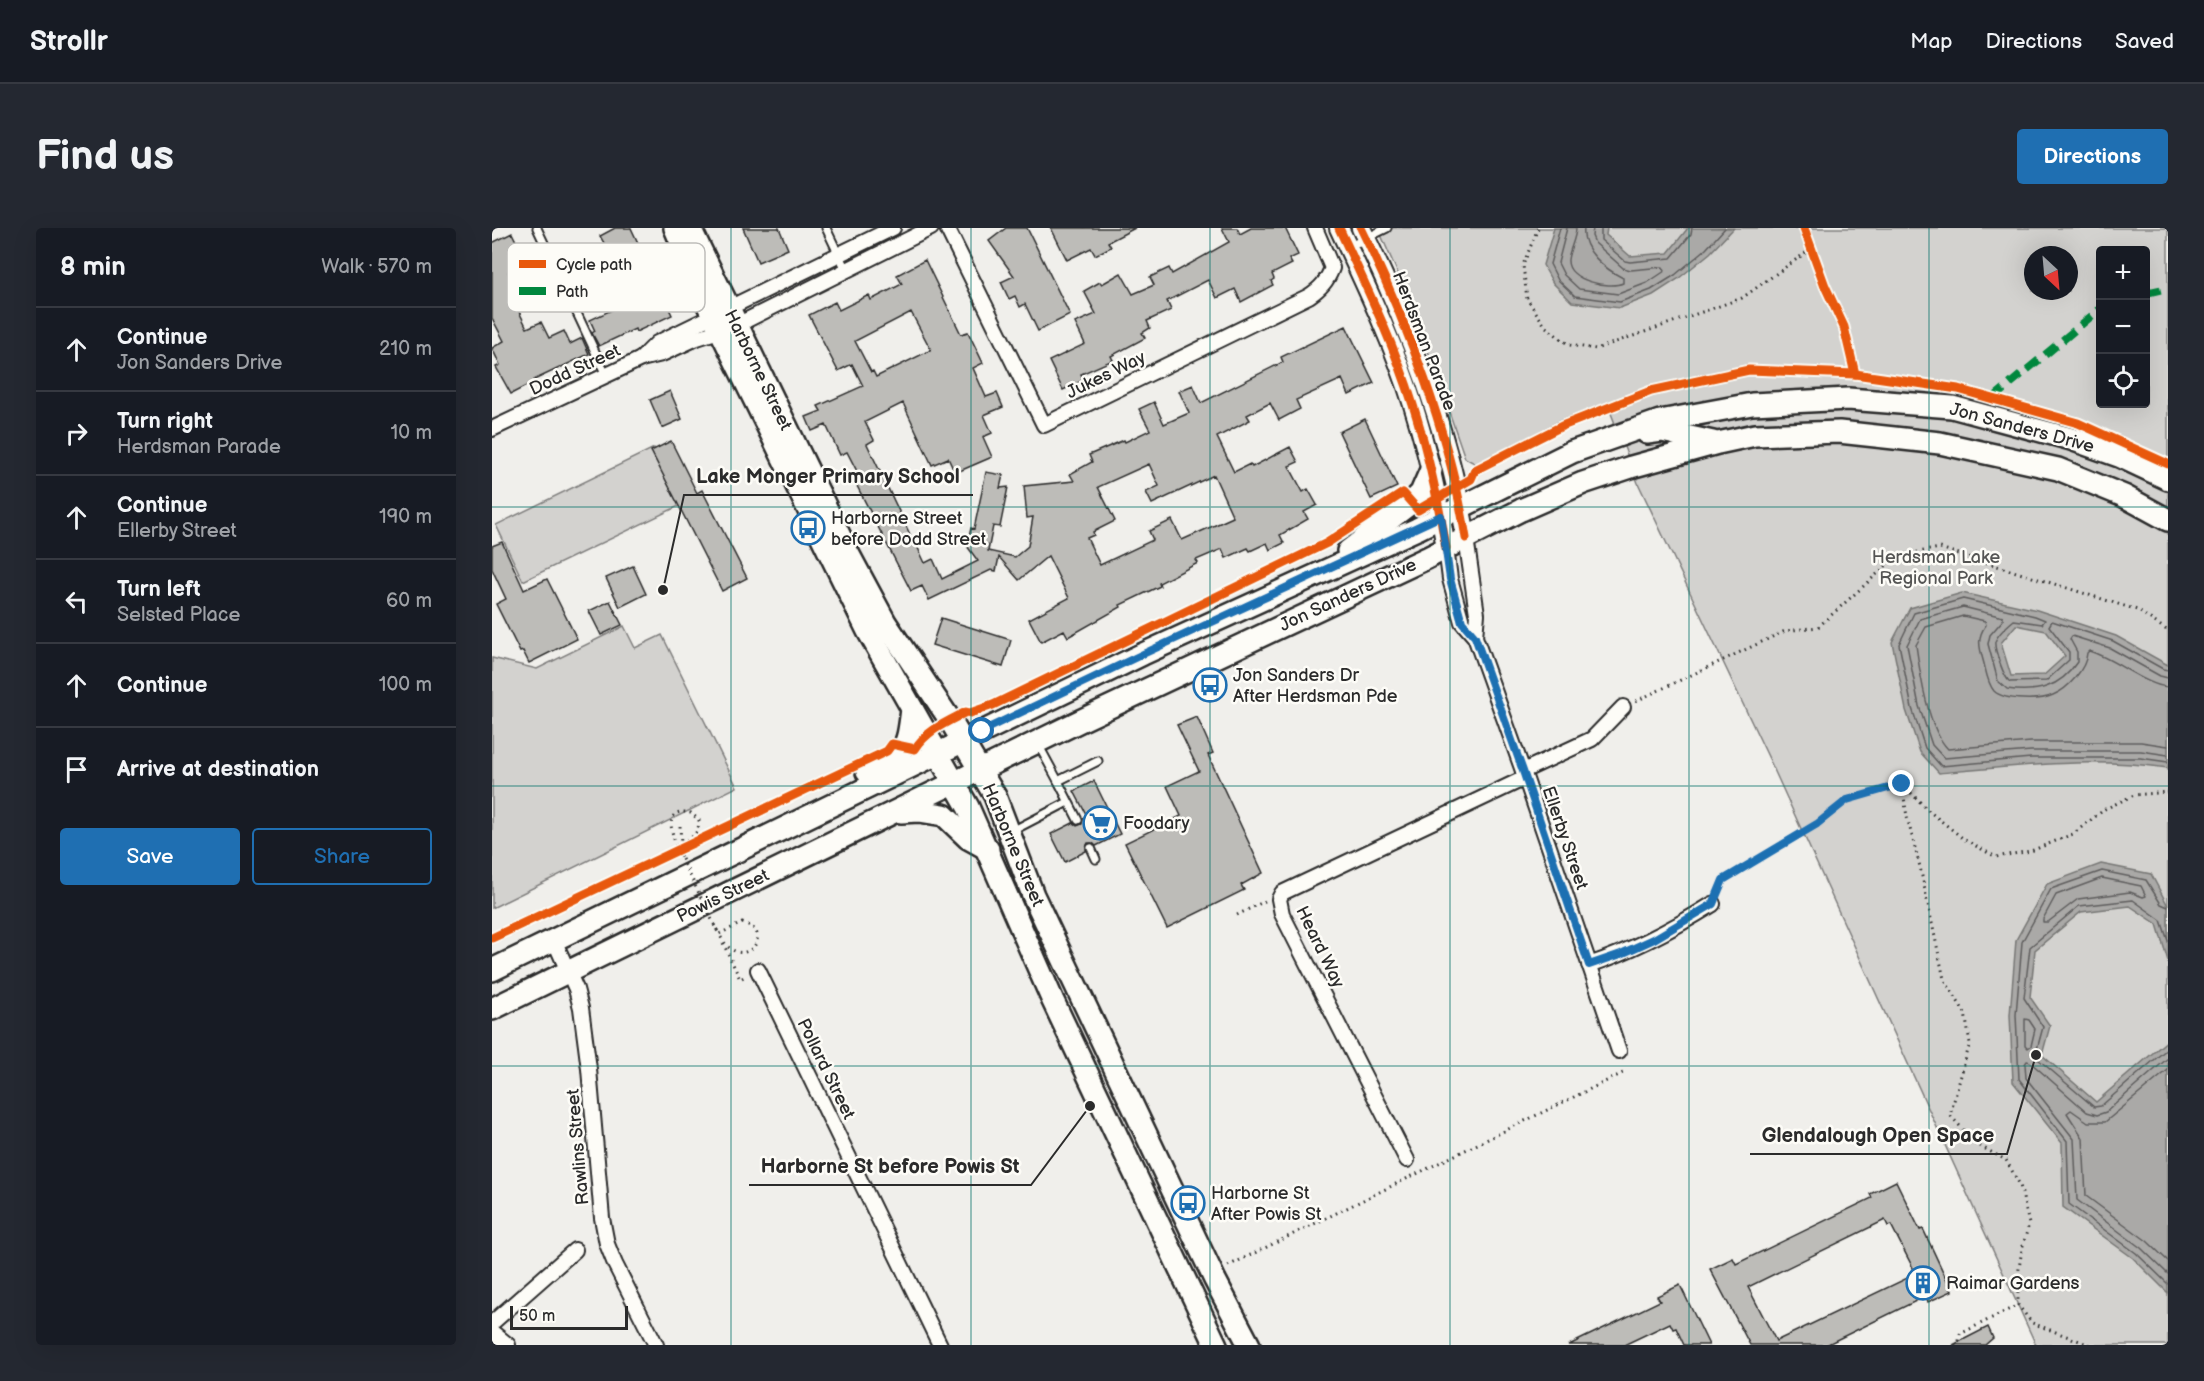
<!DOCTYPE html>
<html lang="en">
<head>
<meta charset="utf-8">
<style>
	body { margin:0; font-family:"Balsamiq Sans",sans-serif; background:#242831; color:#f1f3f6 }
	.controls { position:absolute; right:18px; top:18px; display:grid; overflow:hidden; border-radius:6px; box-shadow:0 6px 24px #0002 }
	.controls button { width:54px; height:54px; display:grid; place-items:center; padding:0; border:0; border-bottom:2px solid #363941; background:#171b24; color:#f1f3f6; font:30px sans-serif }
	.compass { position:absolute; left:1532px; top:18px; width:54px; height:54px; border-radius:50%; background:#171b24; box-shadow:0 6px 24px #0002; rotate:154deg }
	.scale { position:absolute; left:18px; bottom:15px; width:118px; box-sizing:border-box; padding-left:6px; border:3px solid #2b2b2b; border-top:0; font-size:16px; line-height:21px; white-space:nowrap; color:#2b2b2b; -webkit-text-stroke:4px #fdfcf7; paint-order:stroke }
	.stop { position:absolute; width:18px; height:18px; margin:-14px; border:4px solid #1f6fb2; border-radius:50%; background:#fff }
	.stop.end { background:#1f6fb2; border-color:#fff; box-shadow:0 2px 6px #0008 }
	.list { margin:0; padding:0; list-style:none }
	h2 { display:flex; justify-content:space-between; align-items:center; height:78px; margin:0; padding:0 24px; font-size:26px }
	h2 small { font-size:20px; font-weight:400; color:#9ea1a6 }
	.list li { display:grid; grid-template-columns:39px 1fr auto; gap:18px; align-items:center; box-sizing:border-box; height:84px; padding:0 24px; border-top:2px solid #363941 }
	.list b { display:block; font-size:22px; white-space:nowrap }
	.list p { margin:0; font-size:20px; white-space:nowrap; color:#9ea1a6 }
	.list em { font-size:20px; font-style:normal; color:#9ea1a6 }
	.actions { display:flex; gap:12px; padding:18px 24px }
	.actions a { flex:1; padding:14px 0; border:2px solid #1f6fb2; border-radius:6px; text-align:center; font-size:21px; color:#1f6fb2 }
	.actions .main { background:#1f6fb2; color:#fff }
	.icon { flex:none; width:33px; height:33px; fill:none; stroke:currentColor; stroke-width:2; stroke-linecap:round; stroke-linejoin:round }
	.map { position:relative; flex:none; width:1676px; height:1117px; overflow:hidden; border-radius:6px }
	header { display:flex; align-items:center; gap:36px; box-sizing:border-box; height:84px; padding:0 30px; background:#171b24; border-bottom:2px solid #363941 }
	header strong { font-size:28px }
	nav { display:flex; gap:33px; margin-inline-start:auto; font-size:21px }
	.intro { display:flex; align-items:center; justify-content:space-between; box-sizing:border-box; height:144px; padding:0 36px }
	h1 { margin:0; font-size:42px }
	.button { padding:15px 27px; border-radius:6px; background:#1f6fb2; color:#fff; font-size:21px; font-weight:700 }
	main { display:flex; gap:36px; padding:0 36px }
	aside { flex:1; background:#171b24; border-radius:6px; box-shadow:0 6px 24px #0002 }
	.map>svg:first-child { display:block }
</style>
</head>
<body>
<header>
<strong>Strollr</strong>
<nav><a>Map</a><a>Directions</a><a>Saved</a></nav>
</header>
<div class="intro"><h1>Find us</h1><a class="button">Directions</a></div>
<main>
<aside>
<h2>8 min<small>Walk · 570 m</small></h2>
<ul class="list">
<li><svg class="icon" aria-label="ahead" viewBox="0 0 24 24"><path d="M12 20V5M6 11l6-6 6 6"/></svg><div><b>Continue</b><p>Jon Sanders Drive</p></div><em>210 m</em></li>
<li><svg class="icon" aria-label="right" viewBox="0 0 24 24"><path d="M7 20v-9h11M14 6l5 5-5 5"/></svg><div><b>Turn right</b><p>Herdsman Parade</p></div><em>10 m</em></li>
<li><svg class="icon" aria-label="ahead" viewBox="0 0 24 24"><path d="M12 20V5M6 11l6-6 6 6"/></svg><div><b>Continue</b><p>Ellerby Street</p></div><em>190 m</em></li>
<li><svg class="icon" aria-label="left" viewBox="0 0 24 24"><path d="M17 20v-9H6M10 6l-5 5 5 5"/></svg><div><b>Turn left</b><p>Selsted Place</p></div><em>60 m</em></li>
<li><svg class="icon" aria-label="ahead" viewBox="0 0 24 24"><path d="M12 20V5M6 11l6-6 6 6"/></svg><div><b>Continue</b></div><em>100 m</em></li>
<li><svg class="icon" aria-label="arrive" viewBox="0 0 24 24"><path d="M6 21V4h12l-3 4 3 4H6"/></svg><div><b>Arrive at destination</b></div></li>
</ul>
<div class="actions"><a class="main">Save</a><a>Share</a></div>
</aside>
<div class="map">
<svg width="1676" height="1117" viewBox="0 0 1676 1117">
	<rect width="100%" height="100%" fill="#f0efeb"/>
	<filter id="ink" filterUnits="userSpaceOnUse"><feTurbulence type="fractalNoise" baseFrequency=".0167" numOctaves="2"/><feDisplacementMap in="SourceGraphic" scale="12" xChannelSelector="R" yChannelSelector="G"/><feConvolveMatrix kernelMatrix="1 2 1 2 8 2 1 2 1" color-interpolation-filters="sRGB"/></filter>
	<g filter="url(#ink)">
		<g fill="#d3d2cf" stroke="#7f7e7d" stroke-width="1.5" fill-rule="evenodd">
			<path d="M886 0H1676V1117H1544L1280 537 1146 255 1115 175 1067 193 984 236 973 230 923 85ZM1608 22H1654V176H1608ZM1541 27H1577V63H1541Z"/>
			<polygon points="162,220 189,277 31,353 4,297"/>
			<polygon points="132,398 143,420 170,407 245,559 0,680 0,430 45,441"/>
		</g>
		<g fill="#aaa9a7" stroke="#777775" stroke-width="1.5" fill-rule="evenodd">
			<polygon points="1062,0 1115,0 1114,7 1138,28 1176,25 1196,0 1242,0 1218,25 1186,51 1161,67 1128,80 1080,74 1061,55 1051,37"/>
			<path d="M1470 365 1545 382 1624 408 1676 437V540C1601 529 1522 538 1447 545L1428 524 1414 482 1400 414 1418 380ZM1524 397 1554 403 1573 428 1552 447 1519 448 1509 415Z"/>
			<polygon points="1609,636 1659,646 1676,678 1676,733 1665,696 1638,678 1589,684 1543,722 1538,769 1558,798 1550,827 1604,874 1676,812 1676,1065 1641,1030 1571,979 1570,915 1521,854 1518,787 1524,712 1555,656"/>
		</g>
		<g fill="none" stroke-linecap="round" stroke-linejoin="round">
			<g stroke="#5e5d5d" stroke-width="1.5">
				<polyline points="1068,0 1058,36 1066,52 1083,68 1128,74 1159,62 1183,47 1214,21 1233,0"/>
				<polyline points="1075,0 1066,35 1072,47 1087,61 1126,66 1155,55 1173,43 1171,39 1139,42 1131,40 1103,15 1100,8 1101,0"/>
				<path d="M1084 0C1084 11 1077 21 1076 32 1075 53 1117 61 1131 55V50C1113 41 1089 22 1092 0"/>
				<polyline points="1109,0 1109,12 1133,33 1138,34 1179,30 1199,6 1200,0"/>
				<path d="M1676 442 1671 441 1621 413 1560 393 1557 398 1577 424V432L1554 453 1518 454C1512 450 1502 421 1503 414 1505 407 1516 397 1522 392L1550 396 1553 392 1543 388 1471 371 1422 385 1407 416 1420 480 1433 520 1449 538 1539 530H1648L1676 534"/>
				<path d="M1676 450 1668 448 1618 420 1580 408 1578 411 1585 424V434C1568 460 1544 465 1515 461L1506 453 1496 416 1498 407 1511 392V389L1471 379 1428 391 1415 417 1427 478 1440 517 1452 530 1539 523H1649L1676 527"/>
				<path d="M1676 459C1654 458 1622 430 1597 423L1595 425C1594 441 1576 461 1561 467 1549 473 1512 473 1502 463 1495 455 1494 442 1491 432 1487 418 1485 409 1494 397L1493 393 1471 388 1434 399 1424 417C1428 446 1436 501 1456 521L1539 514H1649L1676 518"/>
				<polygon points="1610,650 1649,658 1654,668 1651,669 1638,664 1586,671 1556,694 1551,694 1551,691 1564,667"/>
				<polyline points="1676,679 1669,676 1654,652 1610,643 1559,661 1530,714 1524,787 1527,851 1575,913 1577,976 1644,1025 1676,1056"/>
				<polyline points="1676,713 1669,692 1641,672 1587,678 1538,719 1532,770 1551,799 1544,825 1546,831 1602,879 1609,878 1676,820"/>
				<polygon points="1533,791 1537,792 1543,801 1539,818 1536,820 1533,817"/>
				<polyline points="1676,830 1614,884 1605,887 1595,884 1538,834 1535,833 1533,836 1534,850 1582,911 1585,972 1649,1020 1676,1046"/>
				<polyline points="1676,842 1613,894 1596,894 1579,882 1575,885 1591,910 1594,968 1655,1013 1676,1033"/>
			</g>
		</g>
		<g fill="#bdbcb8" stroke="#2b2b2b" stroke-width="1.5" fill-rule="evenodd">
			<polygon points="123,0 139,0 180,87 144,104 143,101 107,118 100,105 103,103 98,92 143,71 125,33 123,34 108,8"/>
			<polygon points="251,0 287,0 296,21 266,34"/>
			<polygon points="514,0 535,0 578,87 546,103 533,76 528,79 523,68 517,71 509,54 522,48 497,13"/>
			<polygon points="559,0 643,0 616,14 619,19 603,27 599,20 575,32"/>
			<polygon points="730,0 745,0 748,6 759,0 793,0 806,27 797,31 800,36 780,46 782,51 779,53 781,57 749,74 743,61 725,70 716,52 675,73 679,82 655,93 658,100 650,105 653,110 619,128 621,132 589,146 592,152 571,162 557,133 593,116 583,95 604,86 592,63 608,54 610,56 629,45 641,66 662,57 658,49 677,40 680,46 737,14"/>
			<polygon points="20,5 27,19 41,13 48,29 16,44 26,66 20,69 35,100 49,94 57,110 72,103 78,116 90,110 97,126 42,152 42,154 19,166 4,139 8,137 0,120 12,113 0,90 0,15"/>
			<path d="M433 32 469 106 476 104 491 135 481 140 494 169 505 165 511 179 492 187 500 205 491 209 500 229 463 245 456 230 440 237 411 175 373 194 382 212 375 216 423 317 424 316 433 335 441 331 450 351 486 333 475 318 479 300 482 301 494 244 511 247 508 260 516 259 508 299 501 298 496 323 523 329 536 318 541 289 535 290 532 258 582 253 578 246 600 234 597 227 632 212 633 214 658 202 647 181 662 174 672 196 697 185 687 163 701 157 709 175 791 134 789 129 854 98 882 155 857 167 850 151 804 172 808 181 787 192 778 175 755 187 758 192 725 209 742 244 758 236 760 239 798 219 806 234 797 238 811 264 816 261 825 277 812 284 816 291 788 307 792 315 778 322 775 315 758 323 756 320 734 330 730 321 704 332 706 335 667 355 668 358 628 377 629 379 576 409 572 402 549 414 537 391 577 370 556 328 527 352 507 329 504 343 499 342 437 372 430 358 419 363 363 254 369 251 355 224 348 227 334 197 320 203 314 189 329 183 326 178 371 158 360 136 346 143 317 87 343 74 347 82 377 67 379 72 410 56 405 47ZM419 84 439 122 384 149 381 143 379 144 363 113ZM657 236 667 258 654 264 660 276 722 247 741 289 690 312 680 292 657 303 661 312 608 337 595 310 602 307 601 304 623 293 606 259Z"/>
			<polygon points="178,163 190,191 170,200 158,172"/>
			<polygon points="873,191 905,259 879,271 847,204"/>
			<polygon points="179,213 205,265 210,262 255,350 230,363 159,223"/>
			<polygon points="10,314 32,362 55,351 85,411 37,435 31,423 28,424 4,376 14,371 0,341 0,318"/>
			<polygon points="141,338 154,366 128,379 114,350"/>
			<polygon points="118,373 130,397 109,407 97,383"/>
			<polygon points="449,390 519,412 511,439 440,417"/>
			<polygon points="705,489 721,525 716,527 771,645 749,657 752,662 675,700 633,615 689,588 675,558 707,543 685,497"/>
			<polygon points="602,553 628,606 604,618 600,615 596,615 594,619 594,623 573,634 559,606 581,595 585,598 590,596 591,590 595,588 582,563"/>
			<path d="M1404 953 1428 1002 1431 1001 1460 1063 1436 1074 1434 1068 1334 1117H1258L1218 1041 1241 1030 1244 1036 1380 970 1378 966ZM1393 992 1396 998 1399 997 1424 1046 1284 1113 1256 1059Z"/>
			<polygon points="1188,1057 1217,1117 1192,1117 1184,1100 1181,1101 1178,1095 1132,1117 1077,1117 1168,1073 1165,1068"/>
			<polygon points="1496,1099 1501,1110 1493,1117 1461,1117"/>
		</g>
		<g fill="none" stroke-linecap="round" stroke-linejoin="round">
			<g stroke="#2b2b2b" stroke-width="11">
				<g id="service">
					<polyline points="45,0 114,147"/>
					<polyline points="334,0 354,42"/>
					<polyline points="856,19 895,0"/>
					<polyline points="546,516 566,553 606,533"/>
					<polyline points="566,553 586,592"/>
					<polyline points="520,603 576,574"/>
					<polyline points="599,620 604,631"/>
				</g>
			</g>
			<g stroke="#2b2b2b" stroke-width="18">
				<g id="minor">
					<path d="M455 0 552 197 817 68C829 60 835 53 840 40L823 0"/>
					<polyline points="149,131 165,115 401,0"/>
					<polyline points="0,201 149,131 170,126 205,110 245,97 439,0"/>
					<polyline points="974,310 985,386 983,409"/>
					<polyline points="954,320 958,351 970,394 983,409 1031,543 1127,823"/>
					<polyline points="1031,543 1100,511 1131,479"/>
					<polyline points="62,712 84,761 89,780 97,841 110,990 115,1016 123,1036 164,1117"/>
					<path d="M1097 737C1142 722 1181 701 1221 676"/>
					<polyline points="266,742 448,1117"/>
					<polyline points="915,932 790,686 787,671 790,665 1033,550"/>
					<polyline points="0,1095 83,1022"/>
					<polyline points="0,1104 16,1117"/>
				</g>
			</g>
			<g stroke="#2b2b2b" stroke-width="22">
				<g id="secondary">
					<path d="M847 0C874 58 902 116 921 177 936 224 946 272 954 320"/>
					<path d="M869 0C915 94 958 207 974 310"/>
				</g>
			</g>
			<g stroke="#2b2b2b" stroke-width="26">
				<g id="primary">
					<polyline points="183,0 213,71 376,403 476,579 561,773 724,1117"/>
					<polyline points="198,0 357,327 393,394 458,492 503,568 541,667 723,1052 757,1117"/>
					<polyline points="1155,205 1170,203 1221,214"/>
					<polyline points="856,323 919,275 929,265 939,242"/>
					<path d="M375 544C414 525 415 523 420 481"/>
					<polyline points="409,584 427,583 452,587 476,610 496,621"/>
					<polyline points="0,742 651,426 925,301 1080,224 1168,193 1260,176 1356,171 1460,179 1579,211 1627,228 1676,251"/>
					<polyline points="0,781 590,492 935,330 1029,282 1091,255 1139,239 1226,215 1263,207 1347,204 1448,215 1566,241 1632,268 1676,292"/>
				</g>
			</g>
			<g stroke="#2b2b2b" stroke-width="3" stroke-dasharray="1.5 4.5" stroke-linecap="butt">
				<polyline points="1046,0 1031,37 1035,71 1054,99 1077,117 1104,121 1250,70 1319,21"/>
				<polyline points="1144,473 1293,403 1326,399 1405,328 1448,320 1645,382 1676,403"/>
				<polyline points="188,598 189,615 191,620"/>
				<path d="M189 615C200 610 207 606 207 592L199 585C166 577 183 615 189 629"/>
				<polyline points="1227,664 1231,652 1325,596 1355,571 1410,556"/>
				<polyline points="745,687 773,673"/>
				<path d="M250 695C281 702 259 735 239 721 234 718 230 711 227 706Z"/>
				<polyline points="222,697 227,706"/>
				<polyline points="231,715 248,751 254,748"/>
				<polyline points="736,1038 1133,844"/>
				<polyline points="1467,1113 1468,1106 1526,1077"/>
				<polyline points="1598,1117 1540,1095 1526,1077 1526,1047 1530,1021 1537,996 1528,957 1514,932 1484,916 1458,887 1478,815 1473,785 1452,751 1428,639 1415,589 1410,556 1438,584 1473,612 1504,629 1539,623 1581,606 1613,581 1642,567 1676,564"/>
			</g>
			<use href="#service" stroke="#fdfcf7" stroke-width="7"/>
			<use href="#minor" stroke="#fdfcf7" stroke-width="14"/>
			<use href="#secondary" stroke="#fdfcf7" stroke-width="18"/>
			<use href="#primary" stroke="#fdfcf7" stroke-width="21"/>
			<polyline stroke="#2b2b2b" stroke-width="3" stroke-dasharray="1.5 4.5" stroke-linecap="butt" points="190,631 227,706"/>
			<g stroke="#00873e" stroke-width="8" stroke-dasharray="15 8" stroke-linecap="butt">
				<polyline points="1654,65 1676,60"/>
				<polyline points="1500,171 1608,81"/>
			</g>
			<g stroke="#fdfcf7" stroke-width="13">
				<g id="cycleway">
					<path d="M847 0C874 58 902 116 921 177 936 224 946 272 954 320"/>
					<path d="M869 0C915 94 958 207 974 310"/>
					<polyline points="1312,0 1333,58 1352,99 1363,146"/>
					<path d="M0 710 395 523 400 516 423 521C435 502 455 494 474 484L478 485 501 477 835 315 911 265 926 282 979 251 983 242 1070 198 1159 163 1257 142 1363 146 1466 161 1586 195 1676 236"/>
				</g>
			</g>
			<use href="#cycleway" stroke="#e8590c" stroke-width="9"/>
		</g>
	</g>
	<g fill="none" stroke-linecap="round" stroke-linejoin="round" filter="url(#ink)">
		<polyline stroke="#1f6fb2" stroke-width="8" points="490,503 651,426 949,288 958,351 970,394 983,409 1031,543 1097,737 1129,726 1162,711 1221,676 1231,652 1325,596 1355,572 1410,556"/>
	</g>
	<path fill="none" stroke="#0f766e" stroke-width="1.5" stroke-opacity="0.55" d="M239 0V1117M479 0V1117M718 0V1117M958 0V1117M1197 0V1117M1437 0V1117M0 279H1676M0 558H1676M0 838H1676"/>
	<defs>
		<g id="bus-ring" transform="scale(1.725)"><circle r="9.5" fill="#fdfcf7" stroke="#1f6fb2" stroke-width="1.5"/><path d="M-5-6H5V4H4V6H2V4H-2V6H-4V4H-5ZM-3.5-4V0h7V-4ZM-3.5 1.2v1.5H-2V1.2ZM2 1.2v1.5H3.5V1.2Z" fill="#1f6fb2"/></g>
		<g id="supermarket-ring" transform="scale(1.725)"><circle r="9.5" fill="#fdfcf7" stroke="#1f6fb2" stroke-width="1.5"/><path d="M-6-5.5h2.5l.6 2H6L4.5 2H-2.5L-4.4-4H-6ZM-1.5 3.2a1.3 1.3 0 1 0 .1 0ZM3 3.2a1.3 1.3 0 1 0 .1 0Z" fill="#1f6fb2"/></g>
		<g id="building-ring" transform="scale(1.725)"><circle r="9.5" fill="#fdfcf7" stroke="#1f6fb2" stroke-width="1.5"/><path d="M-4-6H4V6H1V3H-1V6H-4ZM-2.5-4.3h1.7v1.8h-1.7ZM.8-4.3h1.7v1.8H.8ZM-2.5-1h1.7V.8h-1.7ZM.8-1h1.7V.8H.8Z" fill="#1f6fb2"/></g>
	</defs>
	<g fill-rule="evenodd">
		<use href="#bus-ring" x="316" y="300"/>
		<use href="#bus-ring" x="718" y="457"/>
		<use href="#supermarket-ring" x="608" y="595"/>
		<use href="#bus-ring" x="696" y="975"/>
		<use href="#building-ring" x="1431" y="1055"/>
	</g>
	<g text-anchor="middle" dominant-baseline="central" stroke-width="5" stroke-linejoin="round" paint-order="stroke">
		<g font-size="18" fill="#2b2b2b" stroke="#fdfcf7">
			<text transform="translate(932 113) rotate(69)">Herdsman Parade</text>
			<text transform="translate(83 142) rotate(-25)">Dodd Street</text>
			<text transform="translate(266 142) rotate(64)">Harborne Street</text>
			<text transform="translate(614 147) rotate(-26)">Jukes Way</text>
			<text transform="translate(1530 200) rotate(15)">Jon Sanders Drive</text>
			<text transform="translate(856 367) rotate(-25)">Jon Sanders Drive</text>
			<text transform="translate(1073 610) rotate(71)">Ellerby Street</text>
			<text transform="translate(521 617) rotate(67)">Harborne Street</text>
			<text transform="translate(231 668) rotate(-26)">Powis Street</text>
			<text transform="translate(828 719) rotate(64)">Heard Way</text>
			<text transform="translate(334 841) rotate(64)">Pollard Street</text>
			<text transform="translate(86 919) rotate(-95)">Rawlins Street</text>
		</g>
		<g font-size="18" fill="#2b2b2b" stroke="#fdfcf7" text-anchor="start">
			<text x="339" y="290">Harborne Street<tspan x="339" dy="21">before Dodd Street</tspan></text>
			<text x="741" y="447">Jon Sanders Dr<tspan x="741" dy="21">After Herdsman Pde</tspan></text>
			<text x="631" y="595">Foodary</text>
			<text x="719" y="965">Harborne St<tspan x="719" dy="21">After Powis St</tspan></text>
			<text x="1454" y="1055">Raimar Gardens</text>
		</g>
		<g font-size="18" fill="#555554" stroke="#fdfcf7">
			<text x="1444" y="329">Herdsman Lake<tspan x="1444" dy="21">Regional Park</tspan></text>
		</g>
	</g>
	<rect x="15" y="15" width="198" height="69" rx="9" fill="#fdfcf7" stroke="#bebdba" stroke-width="1.5"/>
	<rect x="27" y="32" width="27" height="8" fill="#e8590c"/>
	<rect x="27" y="59" width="27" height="8" fill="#00873e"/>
	<g font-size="16" fill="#2b2b2b">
		<text x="64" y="42">Cycle path</text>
		<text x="64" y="69">Path</text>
	</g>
	<path fill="none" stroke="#2b2b2b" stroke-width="2" d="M171 362L192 267H481M1544 827L1515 926H1258M598 878L539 957H257"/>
	<g fill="#2b2b2b" stroke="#fdfcf7" stroke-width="2">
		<circle cx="171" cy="362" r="6"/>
		<circle cx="1544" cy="827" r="6"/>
		<circle cx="598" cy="878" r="6"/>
	</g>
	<g font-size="20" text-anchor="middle" font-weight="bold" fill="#2b2b2b" stroke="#fdfcf7" stroke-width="5" stroke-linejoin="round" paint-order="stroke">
		<text x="336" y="255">Lake Monger Primary School</text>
		<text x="1386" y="914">Glendalough Open Space</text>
		<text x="398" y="945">Harborne St before Powis St</text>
	</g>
</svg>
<div class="controls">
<button>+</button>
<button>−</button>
<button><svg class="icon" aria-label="locate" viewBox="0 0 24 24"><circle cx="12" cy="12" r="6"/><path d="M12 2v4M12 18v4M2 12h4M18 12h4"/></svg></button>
</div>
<svg class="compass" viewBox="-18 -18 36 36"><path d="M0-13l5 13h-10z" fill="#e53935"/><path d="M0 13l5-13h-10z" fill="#9ea1a6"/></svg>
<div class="scale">50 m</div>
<div class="stop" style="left:490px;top:503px"></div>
<div class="stop end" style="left:1410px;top:556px"></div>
</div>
</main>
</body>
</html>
